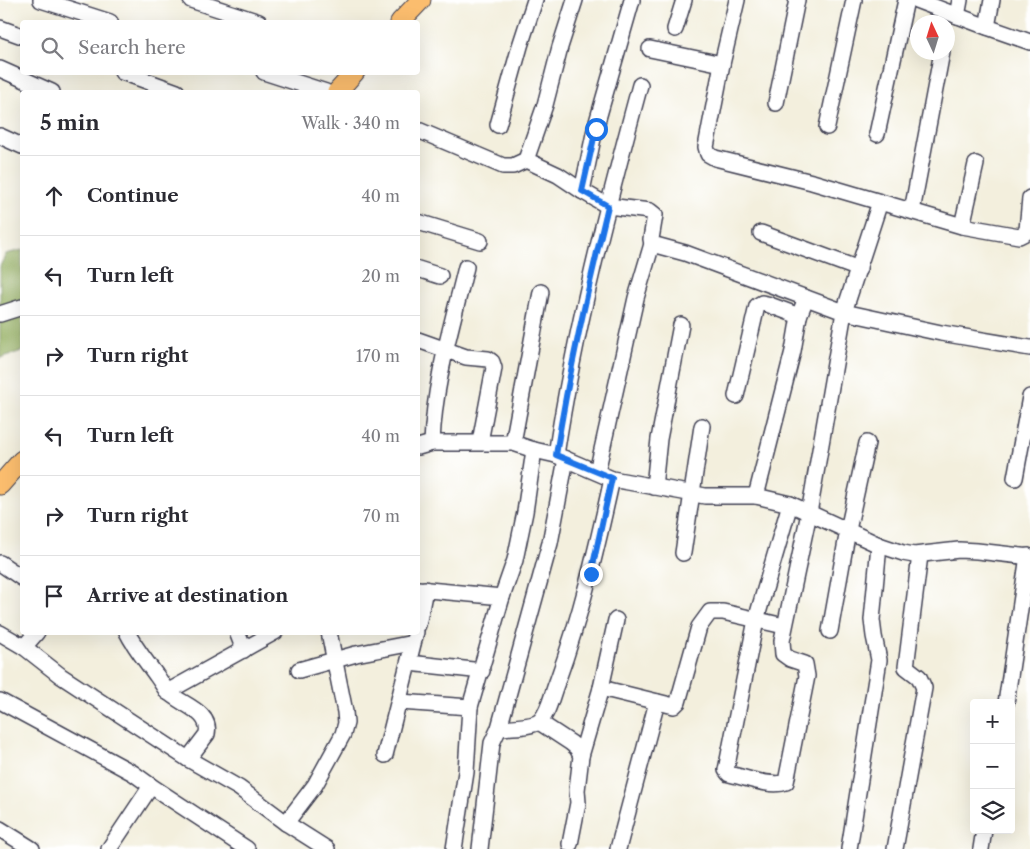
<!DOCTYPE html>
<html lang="en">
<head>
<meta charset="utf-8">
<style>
	body { margin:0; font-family:"Libre Caslon Text",serif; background:#f7f7f7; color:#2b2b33 }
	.controls { position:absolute; right:15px; bottom:15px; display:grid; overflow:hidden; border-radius:5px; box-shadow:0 5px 20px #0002 }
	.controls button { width:45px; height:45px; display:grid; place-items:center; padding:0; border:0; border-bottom:1px solid #e1e1e2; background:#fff; color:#2b2b33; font:25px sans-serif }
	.compass { position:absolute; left:910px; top:15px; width:45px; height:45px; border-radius:50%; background:#fff; box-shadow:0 5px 20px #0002; rotate:356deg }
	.stop { position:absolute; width:15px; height:15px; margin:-11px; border:4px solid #1a73e8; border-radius:50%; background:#fff }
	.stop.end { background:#1a73e8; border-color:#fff; box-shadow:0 1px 5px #0008 }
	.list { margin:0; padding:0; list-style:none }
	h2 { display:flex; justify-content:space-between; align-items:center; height:65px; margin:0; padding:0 20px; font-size:21px }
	h2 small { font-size:16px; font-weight:400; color:#7c7c81 }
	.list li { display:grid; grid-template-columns:32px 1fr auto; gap:15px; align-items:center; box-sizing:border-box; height:80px; padding:0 20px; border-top:1px solid #e1e1e2 }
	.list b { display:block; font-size:19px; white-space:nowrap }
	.list em { font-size:16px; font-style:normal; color:#7c7c81 }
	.icon { flex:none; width:28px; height:28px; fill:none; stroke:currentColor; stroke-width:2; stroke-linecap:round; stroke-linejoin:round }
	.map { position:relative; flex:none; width:1030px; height:849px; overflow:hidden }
	.search { position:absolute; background:#fff; box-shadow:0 5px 20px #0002; left:20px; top:20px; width:400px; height:55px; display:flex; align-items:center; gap:12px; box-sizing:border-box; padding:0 18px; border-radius:5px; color:#7c7c81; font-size:19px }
	.panel { position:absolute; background:#fff; box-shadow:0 5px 20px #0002; left:20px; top:90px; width:400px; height:545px; border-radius:5px }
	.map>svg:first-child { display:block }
</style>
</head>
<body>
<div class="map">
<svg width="1030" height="849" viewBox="0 0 1030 849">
	<rect width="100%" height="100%" fill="#fff"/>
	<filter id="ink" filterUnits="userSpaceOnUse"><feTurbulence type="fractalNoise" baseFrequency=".02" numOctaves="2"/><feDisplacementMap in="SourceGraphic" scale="10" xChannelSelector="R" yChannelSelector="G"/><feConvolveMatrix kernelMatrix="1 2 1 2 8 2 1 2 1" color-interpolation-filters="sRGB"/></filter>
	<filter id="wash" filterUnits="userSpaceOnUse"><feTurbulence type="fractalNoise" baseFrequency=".0096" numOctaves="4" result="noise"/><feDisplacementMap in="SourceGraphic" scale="20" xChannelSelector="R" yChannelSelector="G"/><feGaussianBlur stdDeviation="1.12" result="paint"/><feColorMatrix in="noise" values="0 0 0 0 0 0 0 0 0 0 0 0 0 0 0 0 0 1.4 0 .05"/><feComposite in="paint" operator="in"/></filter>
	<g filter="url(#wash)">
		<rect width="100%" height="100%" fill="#f3efdd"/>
		<polygon fill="#96b163" stroke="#5c6a4f" points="22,250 22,351 0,358 0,266 6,254"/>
	</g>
	<g filter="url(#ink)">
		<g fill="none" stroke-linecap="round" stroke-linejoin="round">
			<g stroke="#414153" stroke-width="18">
				<g id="minor">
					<polyline points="41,0 110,22"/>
					<polyline points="191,0 259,22"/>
					<polyline points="737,0 722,64 706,147 708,154 715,158 812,182 962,226 1019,236 1025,233 1027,230 1030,198"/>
					<polyline points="916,0 987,27 1030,42"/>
					<polyline points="957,16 960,0"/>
					<polyline points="987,27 992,0"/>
					<polyline points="0,28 22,36"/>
					<polyline points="675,29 684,0"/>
					<polyline points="650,49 722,64"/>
					<polyline points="0,69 52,92"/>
					<polyline points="122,72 177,92"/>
					<polyline points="264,72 326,92"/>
					<polyline points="776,103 797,0"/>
					<polyline points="498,125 520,46 535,0"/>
					<polyline points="827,127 854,0"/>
					<path d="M418 130 503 166H513L526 160 558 175 582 191 608 206 650 211 655 215 651 239 652 244 685 253 844 312 809 513 782 641 783 654 790 659 805 664 807 676 786 782C772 788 744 777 729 774L726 770 756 620 790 504"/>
					<polyline points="877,134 906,0"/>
					<polyline points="0,136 22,146"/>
					<polyline points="526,160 545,105 560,47 575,0"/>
					<polyline points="582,191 595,129 632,0"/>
					<polyline points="880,202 844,312 941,333 1030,348"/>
					<polyline points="912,211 942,52"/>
					<polyline points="418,222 480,241"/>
					<polyline points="962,226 976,164"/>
					<polyline points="761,233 859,269"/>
					<polyline points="418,269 440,276"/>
					<polyline points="0,314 22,307"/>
					<polyline points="418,340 466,357 488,359 492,362 494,368 480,442"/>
					<polyline points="736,396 757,306 762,303 767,304 799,316"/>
					<path d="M432 443C434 383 452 325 466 267"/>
					<polyline points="513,443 541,292"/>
					<polyline points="418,447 432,443 513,443 534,450 556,455 612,479 705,496 756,496 790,504 879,545 903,553 914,555 959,550 977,551 1030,557"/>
					<path d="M556 455C575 329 607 207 640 85"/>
					<polyline points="597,472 636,298 652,244"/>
					<polyline points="1015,478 1030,397"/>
					<polyline points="654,487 659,439 681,325"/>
					<polyline points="756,496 793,351 799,316 806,298"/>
					<polyline points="683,553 702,426"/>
					<polyline points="0,563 22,578"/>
					<polyline points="418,589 502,597 515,560 525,512 534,450"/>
					<polyline points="418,625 425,589"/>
					<polyline points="830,631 848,530 867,443"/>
					<path d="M127 632C135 648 146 661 156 675 160 680 163 686 167 691 179 704 212 711 207 734L188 759"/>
					<polyline points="237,632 244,650"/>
					<polyline points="0,633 24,647 37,632"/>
					<polyline points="24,647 61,676 188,759 239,788 286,823 327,849"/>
					<polyline points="409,663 482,671"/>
					<polyline points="299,670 356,654 413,643"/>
					<polyline points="601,688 674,706 678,702 699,627 710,612 723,612 784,626"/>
					<polyline points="167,692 275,632"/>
					<polyline points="0,701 133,773 151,786 109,849"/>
					<polyline points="400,702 470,707"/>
					<polyline points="1006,703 1028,556"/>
					<polyline points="539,722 571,743 577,748 581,756 577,790 578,803 570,844"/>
					<path d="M499 728C509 727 533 727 540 721 549 712 552 694 557 682 581 616 597 547 612 479"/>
					<polyline points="385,755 416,632"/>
					<polyline points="581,756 601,688 616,620"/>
					<polyline points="151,786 247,849"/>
					<polyline points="286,823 315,785 343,734 346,723 345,712 329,632"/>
					<polyline points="0,829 32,849"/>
					<polyline points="454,849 466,772 470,707 502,597"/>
					<polyline points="480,849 492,743 499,728 550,543 566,459"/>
					<polyline points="618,849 657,702"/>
					<polyline points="849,849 879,660 874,636 872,620 879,545"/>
					<polyline points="895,849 924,688 919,677 906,667 920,555"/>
					<polyline points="981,849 984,830"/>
				</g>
			</g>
			<g stroke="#414153" stroke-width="21">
				<g id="major">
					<polyline points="400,22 421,0"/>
					<polyline points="337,92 355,72"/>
					<polyline points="0,485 22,460"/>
				</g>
			</g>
			<use href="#minor" stroke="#fff" stroke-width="15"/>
			<use href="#major" stroke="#fbbd6e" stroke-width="19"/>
		</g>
	</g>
	<g fill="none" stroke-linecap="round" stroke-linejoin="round" filter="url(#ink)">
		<path stroke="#1a73e8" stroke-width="6" d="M591 574 612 478 556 455C569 371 588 289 608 206L582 191 596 129"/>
	</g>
</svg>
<div class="controls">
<button>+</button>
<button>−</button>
<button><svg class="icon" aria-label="layers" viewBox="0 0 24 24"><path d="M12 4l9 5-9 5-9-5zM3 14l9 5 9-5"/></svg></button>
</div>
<svg class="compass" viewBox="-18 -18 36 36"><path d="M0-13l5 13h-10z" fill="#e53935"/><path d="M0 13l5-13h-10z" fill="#7c7c81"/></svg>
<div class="stop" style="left:596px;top:129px"></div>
<div class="stop end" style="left:591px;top:574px"></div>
<div class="search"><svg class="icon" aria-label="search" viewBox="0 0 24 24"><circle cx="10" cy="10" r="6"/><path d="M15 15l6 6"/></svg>Search here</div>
<section class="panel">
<h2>5 min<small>Walk · 340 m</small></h2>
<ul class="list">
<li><svg class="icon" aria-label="ahead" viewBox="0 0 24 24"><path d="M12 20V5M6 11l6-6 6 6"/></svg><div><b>Continue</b></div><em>40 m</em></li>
<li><svg class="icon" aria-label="left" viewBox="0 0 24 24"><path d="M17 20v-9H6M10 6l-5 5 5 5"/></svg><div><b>Turn left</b></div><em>20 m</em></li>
<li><svg class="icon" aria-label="right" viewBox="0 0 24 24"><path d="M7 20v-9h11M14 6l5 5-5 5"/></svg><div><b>Turn right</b></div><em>170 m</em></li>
<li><svg class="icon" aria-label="left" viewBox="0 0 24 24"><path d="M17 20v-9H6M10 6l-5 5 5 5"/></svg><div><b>Turn left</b></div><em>40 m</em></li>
<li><svg class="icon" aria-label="right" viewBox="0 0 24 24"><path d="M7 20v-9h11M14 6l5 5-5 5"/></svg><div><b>Turn right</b></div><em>70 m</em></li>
<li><svg class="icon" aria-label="arrive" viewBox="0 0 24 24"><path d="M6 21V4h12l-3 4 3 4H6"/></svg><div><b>Arrive at destination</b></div></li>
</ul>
</section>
</div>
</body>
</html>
